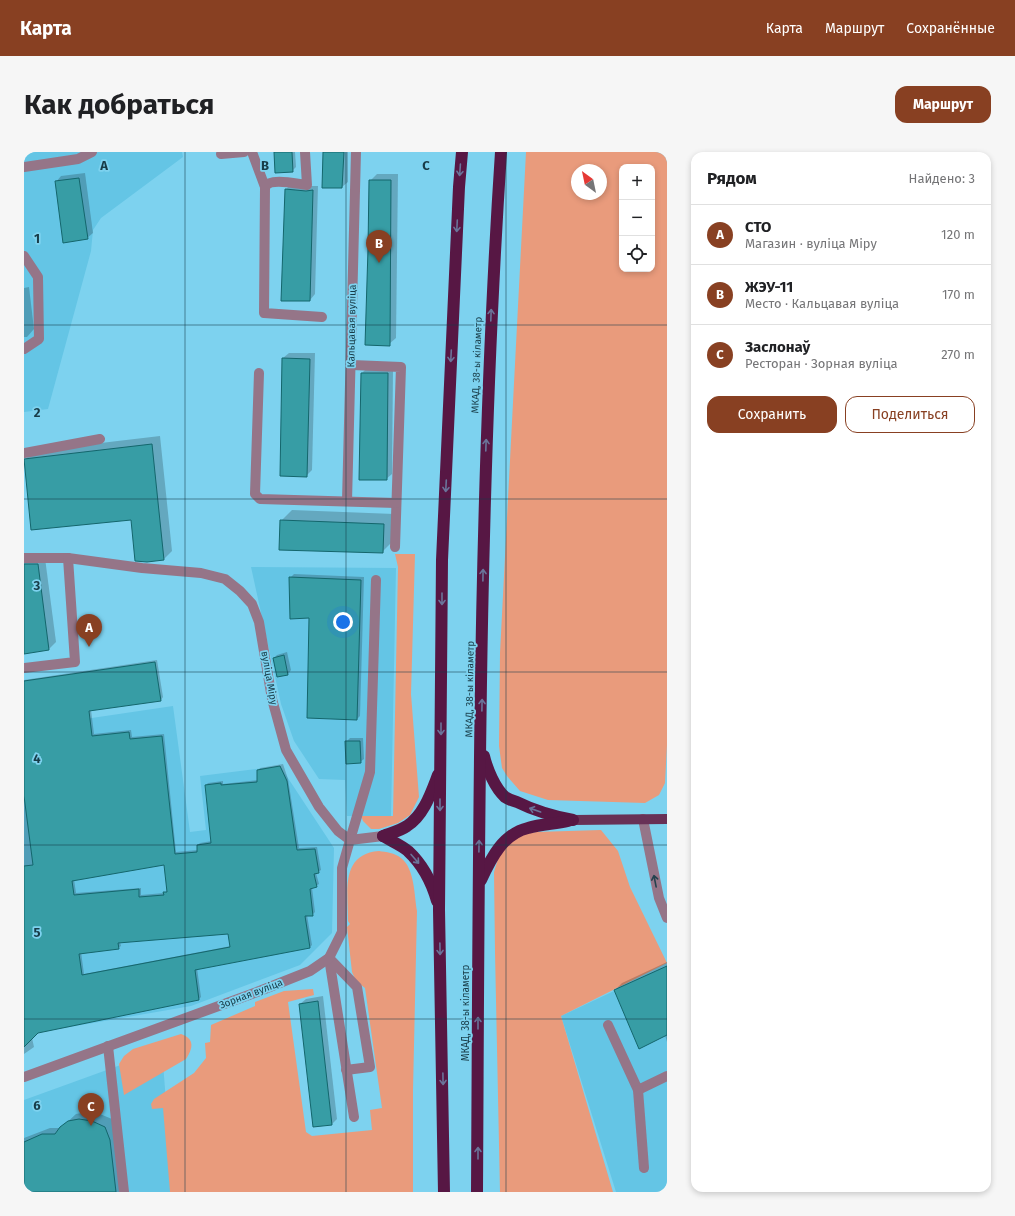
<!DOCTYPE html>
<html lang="ru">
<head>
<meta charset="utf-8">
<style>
	body { margin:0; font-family:"Fira Sans",sans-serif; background:#f6f6f6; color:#202124 }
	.controls { position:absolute; right:12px; top:12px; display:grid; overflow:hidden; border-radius:8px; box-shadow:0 2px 6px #0003 }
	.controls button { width:36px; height:36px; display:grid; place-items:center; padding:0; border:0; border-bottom:1px solid #e0e0e0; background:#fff; color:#202124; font:20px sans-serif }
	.compass { position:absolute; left:547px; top:12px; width:36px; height:36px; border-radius:50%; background:#fff; box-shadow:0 2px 6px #0003; rotate:327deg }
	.you { position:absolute; left:319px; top:470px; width:14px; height:14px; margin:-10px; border:3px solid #fff; border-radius:50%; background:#1a73e8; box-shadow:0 0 0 6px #1a73e833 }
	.badge { display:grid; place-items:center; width:26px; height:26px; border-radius:50%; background:#884022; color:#fff; font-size:13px; font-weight:700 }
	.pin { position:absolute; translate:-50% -33px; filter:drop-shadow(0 1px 2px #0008) }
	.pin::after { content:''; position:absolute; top:21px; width:14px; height:12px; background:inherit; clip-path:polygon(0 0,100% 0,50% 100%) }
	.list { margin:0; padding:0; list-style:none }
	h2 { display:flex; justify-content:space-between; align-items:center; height:52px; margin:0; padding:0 16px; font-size:17px }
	h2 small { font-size:13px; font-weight:400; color:#757577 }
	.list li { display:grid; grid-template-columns:26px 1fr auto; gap:12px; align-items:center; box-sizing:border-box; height:60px; padding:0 16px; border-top:1px solid #e0e0e0 }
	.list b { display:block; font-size:15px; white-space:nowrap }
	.list p { margin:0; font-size:13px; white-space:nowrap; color:#757577 }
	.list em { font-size:13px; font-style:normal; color:#757577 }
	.actions { display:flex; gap:8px; padding:12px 16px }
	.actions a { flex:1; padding:9px 0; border:1px solid #884022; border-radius:12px; text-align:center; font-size:14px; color:#884022 }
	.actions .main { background:#884022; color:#fff }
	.icon { flex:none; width:22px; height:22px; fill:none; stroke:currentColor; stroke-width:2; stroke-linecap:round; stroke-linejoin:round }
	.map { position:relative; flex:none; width:643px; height:1040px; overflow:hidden; border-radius:12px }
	header { display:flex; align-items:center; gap:24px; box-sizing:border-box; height:56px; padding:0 20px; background:#884022; color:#fff }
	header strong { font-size:19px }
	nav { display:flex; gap:22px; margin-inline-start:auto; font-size:14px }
	.intro { display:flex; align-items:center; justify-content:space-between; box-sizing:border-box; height:96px; padding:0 24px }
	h1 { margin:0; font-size:28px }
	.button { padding:10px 18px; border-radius:12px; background:#884022; color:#fff; font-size:14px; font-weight:700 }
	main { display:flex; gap:24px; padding:0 24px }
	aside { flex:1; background:#fff; border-radius:12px; box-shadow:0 2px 6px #0003 }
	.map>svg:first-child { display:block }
</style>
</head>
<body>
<header>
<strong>Карта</strong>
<nav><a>Карта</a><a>Маршрут</a><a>Сохранённые</a></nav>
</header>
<div class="intro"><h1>Как добраться</h1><a class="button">Маршрут</a></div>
<main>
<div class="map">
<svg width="643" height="1040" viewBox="0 0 643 1040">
	<rect width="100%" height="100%" fill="#7dd2ef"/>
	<g fill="#64c5e5">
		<polygon points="0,0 158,0 159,5 77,66 69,78 67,99 24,257 0,260"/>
		<polygon points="227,415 372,416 367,664 323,664 321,628 295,627 270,589 257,552"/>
		<polygon points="149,554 166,680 182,678 176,624 256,614 310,696 308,781 276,813 167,854 0,883 0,576"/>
		<polygon points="643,814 643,1040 592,1040 537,864"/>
		<polygon points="138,898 149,1040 0,1040 0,948"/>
	</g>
	<g fill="#e99b7c" fill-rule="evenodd">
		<path d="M502 0H643V593L641 631 635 643 621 651 524 648 496 639 483 624 478 616 475 594 476 501ZM598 15H628V117H598ZM553 18H577V42H553Z"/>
		<polygon points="371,402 391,402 387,542 395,645 386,663 374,671 355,677 347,677 339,669 337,664 369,664 374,415"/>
		<polygon points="577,678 594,699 606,735 643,811 537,864 589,1040 476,1040 471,800 470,720 474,707 484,692 500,682 512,680"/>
		<path d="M355 699C362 700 371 701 377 706 391 717 390 743 393 759L389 938V1040H146L139 956 128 957 127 952 130 947 170 921 182 906 181 891 186 890 187 873 231 854V850L260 839 289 837 290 843 264 850 282 980 288 984 348 978 346 958 358 956 341 836 332 829 328 820 323 775 326 772 324 769C324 740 316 702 355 699Z"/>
		<path d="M157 882C171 887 169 896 162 907L100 943 95 912 100 904 109 897Z"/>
	</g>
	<g fill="#0003" fill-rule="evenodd">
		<polygon points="251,0 271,0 272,15 268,19"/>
		<polygon points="300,0 324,0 324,30 318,35 299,35"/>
		<polygon points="61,21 69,81 63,86 32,30 37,24"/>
		<polygon points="353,22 374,22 372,186 365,192 346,29"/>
		<polygon points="267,32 288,34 294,34 291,142 286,148 258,148 262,37"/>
		<polygon points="5,135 10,177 3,185 0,185 0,136"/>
		<polygon points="265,201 291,201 288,318 282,324 259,206"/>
		<polygon points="343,216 369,216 368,322 362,327 338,221"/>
		<polygon points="136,284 148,399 140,407 108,367 1,308 9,299"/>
		<polygon points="268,358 370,362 369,389 358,400 257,369"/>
		<polygon points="21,406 32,490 25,497 0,501 0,407"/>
		<polygon points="270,422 340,425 336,564 333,567 266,426"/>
		<polygon points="263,500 267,518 264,522 254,524 250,506 253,503"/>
		<path d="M133 508 139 545 137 548 67 558 70 582 107 578 108 585 140 582 152 700 174 698V693L176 691 188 689 182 633 184 631 199 629V632L234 628V619L236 616 259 612 264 627 275 696 293 695 297 718 292 721 295 732 288 736 291 760 288 763H283L288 793 286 795 173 816 177 845 175 847 14 880 8 886 10 895 0 902V528ZM141 712 144 739 140 741 117 743V736L52 741 50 727ZM205 781 207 794 60 822 57 800 94 796 97 794 96 790Z"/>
		<polygon points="326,586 339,586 340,607 336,610 322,590"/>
		<polygon points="643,810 643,890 641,883 591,838 598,831"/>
		<polygon points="299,844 313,967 308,972 290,974 276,852 282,847"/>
		<polygon points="63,960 76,962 88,967 100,1040 0,1040 0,986 26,976 37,976 52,962"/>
	</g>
	<g fill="#379da5" stroke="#14666c" fill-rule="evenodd">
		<polygon points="250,0 268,0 269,20 251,21"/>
		<polygon points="299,0 320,0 318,36 298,36"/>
		<polygon points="55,26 64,87 39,91 31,29"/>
		<polygon points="345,28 367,28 366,194 341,193 344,97"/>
		<polygon points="261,37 282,39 289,38 286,149 257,149"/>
		<polygon points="258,206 286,207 283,325 256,324"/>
		<polygon points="337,221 364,221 363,328 335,328"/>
		<polygon points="128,292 140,408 123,410 111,409 107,368 7,378 0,307"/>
		<polygon points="256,368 360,372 359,401 255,398"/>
		<polygon points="0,412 14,412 25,498 0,502"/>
		<polygon points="265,425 337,428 333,568 283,566 285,466 266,467"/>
		<polygon points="260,503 264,523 253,525 249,506"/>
		<path d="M131 510 137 549 65 559 68 584 105 580 106 587 138 584 151 702 173 700V693L187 691 181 633 197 631V633L233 630V618L256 614 263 629 273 698 291 697 295 721 290 722 293 735 286 737 289 764H281L286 796 171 818 175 848 14 881 0 895V714L9 713 0 644V529ZM140 713 143 740H139L140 743 115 745V737L50 743 48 729ZM204 782 206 795 58 823 55 802 95 797 94 791Z"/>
		<polygon points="321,589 336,589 337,611 322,612"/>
		<polygon points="643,814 643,883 615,897 590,838"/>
		<polygon points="294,849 308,973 289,975 275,852"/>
		<polygon points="55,967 68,969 81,975 86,988 92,1040 0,1040 0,990 18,982 31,982 36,975 44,969"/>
	</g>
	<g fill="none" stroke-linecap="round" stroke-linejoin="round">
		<g stroke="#957588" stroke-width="10">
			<polyline points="228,0 241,35"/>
			<path d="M281 0 283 33C273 32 246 25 241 35L240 161 298 165"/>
			<polyline points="197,2 220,0"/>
			<polyline points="0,15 54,7 68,0"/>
			<polyline points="0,104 14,125 15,187 0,197"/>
			<polyline points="328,213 377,215 371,395"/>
			<polyline points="235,221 231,342 236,347 372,351"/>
			<polyline points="0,301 76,287"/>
			<polyline points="323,349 332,0"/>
			<polyline points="0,406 44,406 51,510 0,516"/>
			<polyline points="44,406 118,416 177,421 201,427 216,439 228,452 235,470 248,547 262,598 295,655 314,679 326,688 346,620 352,428"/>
			<polyline points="619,667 635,746 643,766"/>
			<polyline points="305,806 330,965"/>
			<polyline points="305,806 333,835 346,915 322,918"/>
			<polyline points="584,873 614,938 643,924"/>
			<polyline points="84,894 100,1040"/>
			<polyline points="0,925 233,840 286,819 305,806 318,780 318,716 326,688 359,684"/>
			<polyline points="614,938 620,1016"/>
		</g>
		<polyline stroke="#683156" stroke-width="10" points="549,668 643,667"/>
		<g stroke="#571744" stroke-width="12">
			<path d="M460 604C463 617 471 636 481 645 484 647 489 649 493 650 511 659 529 664 549 668"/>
			<path d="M359 684C367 689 377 693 384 699 398 712 408 731 413 749"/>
			<path d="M359 684C367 681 376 679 383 674 400 663 407 641 414 623"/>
			<path d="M457 728C467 706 479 682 504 676 517 672 531 672 544 669"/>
			<polyline points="420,1040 415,758 418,408 435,35 438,0"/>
			<path d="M453 1040C455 693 454 346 477 0"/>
		</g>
	</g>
	<defs><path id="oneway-shaft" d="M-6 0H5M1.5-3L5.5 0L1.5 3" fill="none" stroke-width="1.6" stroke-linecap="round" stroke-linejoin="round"/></defs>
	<g stroke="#6a749a">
		<use href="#oneway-shaft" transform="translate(436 18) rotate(94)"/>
		<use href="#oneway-shaft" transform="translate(433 74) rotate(93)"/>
		<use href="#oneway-shaft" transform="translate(467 163) rotate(-88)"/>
		<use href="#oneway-shaft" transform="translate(427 204) rotate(93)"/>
		<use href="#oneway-shaft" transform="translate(462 293) rotate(-88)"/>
		<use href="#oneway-shaft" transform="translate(422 334) rotate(93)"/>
		<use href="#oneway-shaft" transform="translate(459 423) rotate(-89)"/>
		<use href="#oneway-shaft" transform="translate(418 447) rotate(90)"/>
		<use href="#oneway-shaft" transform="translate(458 553) rotate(-89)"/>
		<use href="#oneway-shaft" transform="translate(417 577) rotate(90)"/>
		<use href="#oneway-shaft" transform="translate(416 653) rotate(90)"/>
		<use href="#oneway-shaft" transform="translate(511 658) rotate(-161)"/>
		<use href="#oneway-shaft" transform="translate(455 694) rotate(-89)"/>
		<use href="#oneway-shaft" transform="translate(391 707) rotate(49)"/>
		<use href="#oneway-shaft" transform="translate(416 797) rotate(89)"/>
		<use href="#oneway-shaft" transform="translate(454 871) rotate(-90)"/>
		<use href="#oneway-shaft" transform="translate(419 927) rotate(89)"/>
		<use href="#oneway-shaft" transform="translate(454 1001) rotate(-90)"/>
	</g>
	<use stroke="#24424e" href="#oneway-shaft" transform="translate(631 729) rotate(-101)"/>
	<path fill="none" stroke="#183c48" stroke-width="1" stroke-opacity="0.55" d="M161 0V1040M322 0V1040M482 0V1040M0 173H643M0 347H643M0 520H643M0 693H643M0 867H643"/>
	<g text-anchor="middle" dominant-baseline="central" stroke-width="3.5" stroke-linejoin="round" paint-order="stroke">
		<g font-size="10" fill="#183c48" stroke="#7dd2ef">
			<text transform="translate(328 174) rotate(-89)">Кальцавая вуліца</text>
			<text transform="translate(453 213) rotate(-88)">МКАД, 38-ы кіламетр</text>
			<text transform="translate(245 526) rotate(80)">вуліца Міру</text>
			<text transform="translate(446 537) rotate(-89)">МКАД, 38-ы кіламетр</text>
			<text transform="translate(227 842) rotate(-21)">Зорная вуліца</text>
			<text transform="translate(442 861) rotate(-90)">МКАД, 38-ы кіламетр</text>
		</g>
	</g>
	<g font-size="13" text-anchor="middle" font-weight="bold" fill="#183c48" stroke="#7dd2ef" stroke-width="3.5" stroke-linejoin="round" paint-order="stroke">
		<text x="80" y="18">A</text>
		<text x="241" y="18">B</text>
		<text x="402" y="18">C</text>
		<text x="13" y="91">1</text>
		<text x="13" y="265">2</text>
		<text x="13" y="438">3</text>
		<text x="13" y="611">4</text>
		<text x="13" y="785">5</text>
		<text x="13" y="958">6</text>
	</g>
</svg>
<div class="controls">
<button>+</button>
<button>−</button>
<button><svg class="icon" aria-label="locate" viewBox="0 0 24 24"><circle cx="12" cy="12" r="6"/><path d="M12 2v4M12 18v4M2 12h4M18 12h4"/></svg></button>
</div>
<svg class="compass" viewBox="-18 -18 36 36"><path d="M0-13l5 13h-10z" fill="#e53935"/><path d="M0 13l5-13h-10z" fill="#757577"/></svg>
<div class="you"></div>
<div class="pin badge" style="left:65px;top:495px">A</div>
<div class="pin badge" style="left:355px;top:111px">B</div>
<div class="pin badge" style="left:67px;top:974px">C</div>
</div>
<aside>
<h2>Рядом<small>Найдено: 3</small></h2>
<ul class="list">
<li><span class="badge">A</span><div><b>СТО</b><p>Магазин · вуліца Міру</p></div><em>120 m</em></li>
<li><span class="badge">B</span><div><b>ЖЭУ-11</b><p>Место · Кальцавая вуліца</p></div><em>170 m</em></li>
<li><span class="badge">C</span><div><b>Заслонаў</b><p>Ресторан · Зорная вуліца</p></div><em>270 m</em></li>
</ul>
<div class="actions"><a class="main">Сохранить</a><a>Поделиться</a></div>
</aside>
</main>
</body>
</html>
